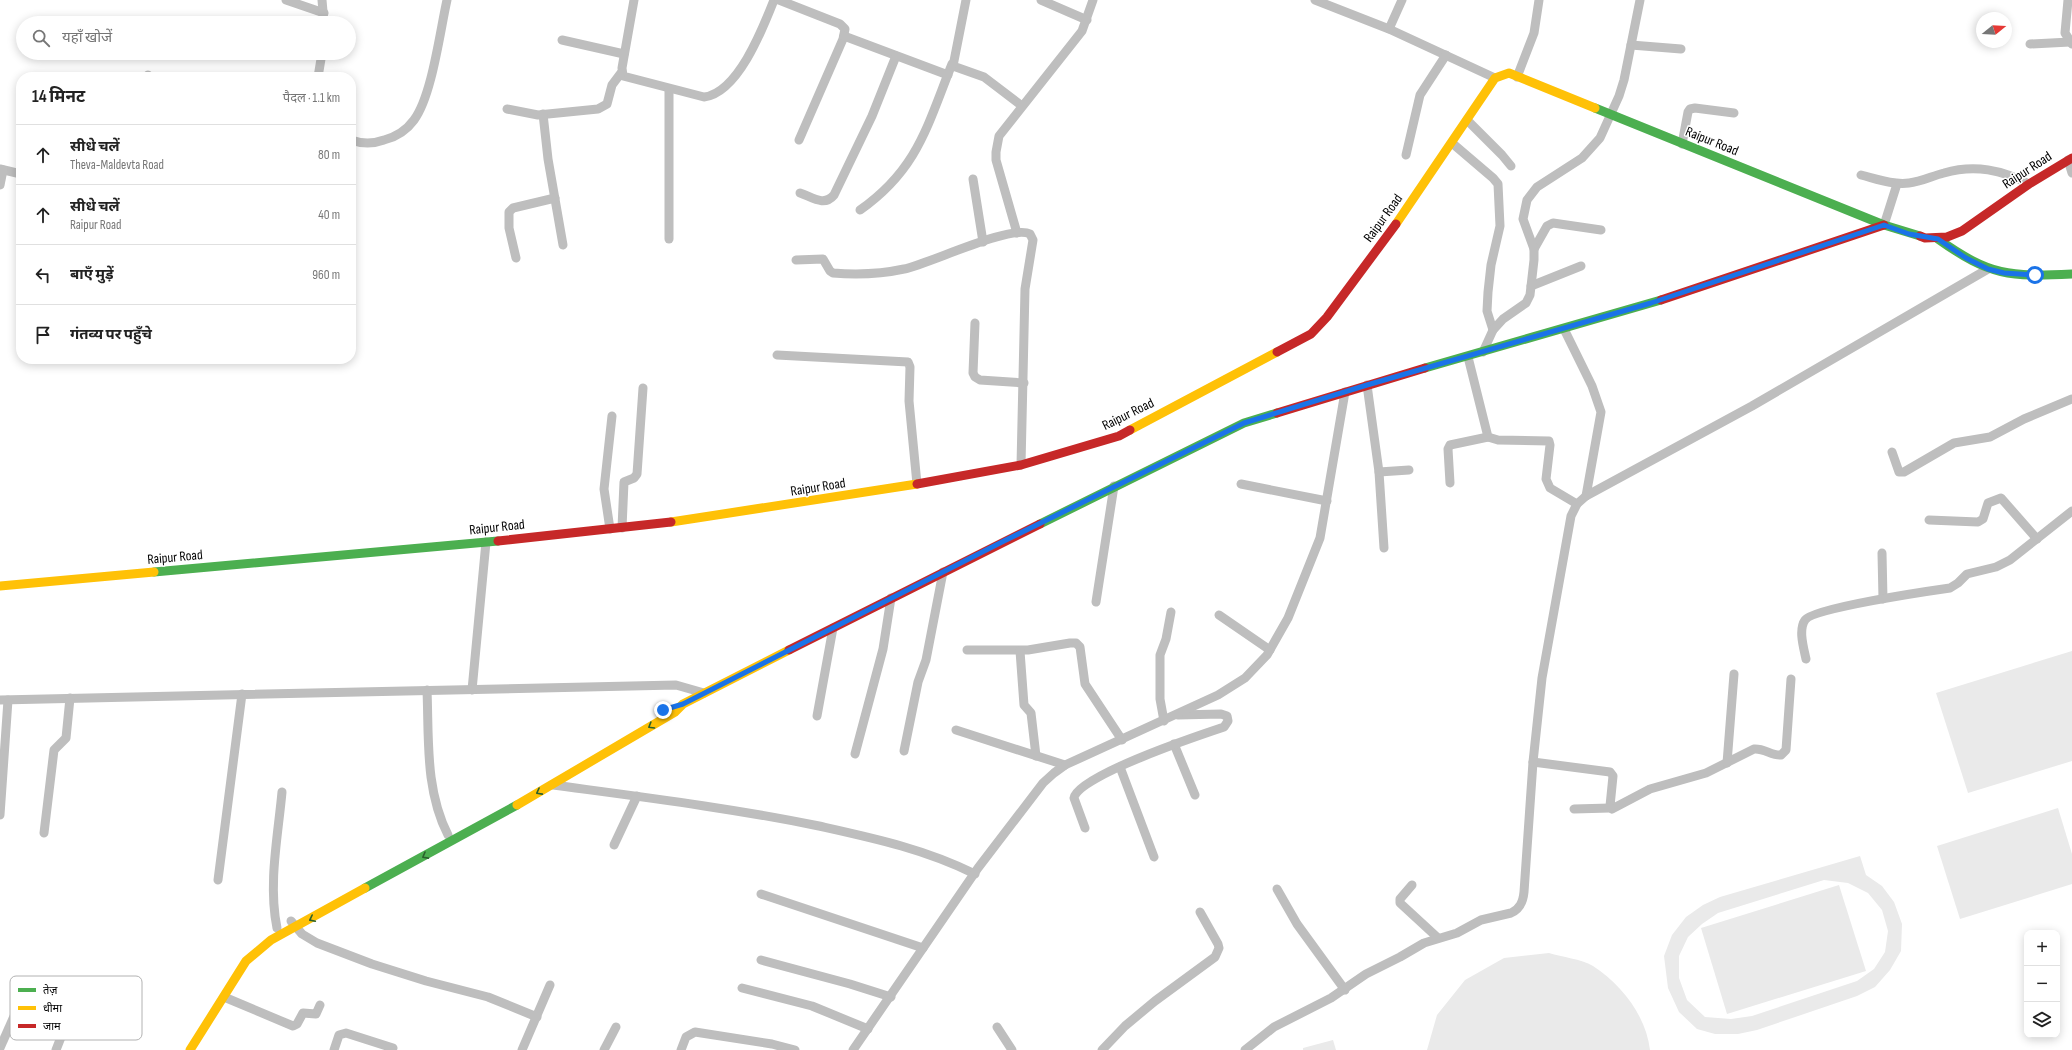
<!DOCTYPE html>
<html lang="hi">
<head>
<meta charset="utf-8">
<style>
	body { margin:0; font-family:"Sofia Sans Condensed","Noto Sans Devanagari",sans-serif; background:#f2f2f2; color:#222 }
	.controls { position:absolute; right:12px; bottom:12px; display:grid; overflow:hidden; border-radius:8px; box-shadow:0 2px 10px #0003 }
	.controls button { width:36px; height:36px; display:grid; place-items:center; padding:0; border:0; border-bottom:1px solid #e0e0e0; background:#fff; color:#222; font:20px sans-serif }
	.compass { position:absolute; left:1976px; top:12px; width:36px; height:36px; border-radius:50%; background:#fff; box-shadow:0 2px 10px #0003; rotate:72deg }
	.stop { position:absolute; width:12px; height:12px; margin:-9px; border:3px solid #1a73e8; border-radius:50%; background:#fff }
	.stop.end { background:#1a73e8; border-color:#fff; box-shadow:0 1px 4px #0008 }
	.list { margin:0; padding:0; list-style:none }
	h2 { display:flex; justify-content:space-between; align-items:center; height:52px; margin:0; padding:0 16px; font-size:17px }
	h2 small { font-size:13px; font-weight:400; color:#767676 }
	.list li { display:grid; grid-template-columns:26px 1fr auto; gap:12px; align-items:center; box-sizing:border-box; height:60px; padding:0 16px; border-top:1px solid #e0e0e0 }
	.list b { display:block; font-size:15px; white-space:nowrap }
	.list p { margin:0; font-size:13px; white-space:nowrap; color:#767676 }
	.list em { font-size:13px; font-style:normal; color:#767676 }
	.icon { flex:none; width:22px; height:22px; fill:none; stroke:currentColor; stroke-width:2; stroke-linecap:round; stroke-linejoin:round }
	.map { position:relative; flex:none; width:2072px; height:1050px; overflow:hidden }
	.search { position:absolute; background:#fff; box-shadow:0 2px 10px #0003; left:16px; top:16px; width:340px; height:44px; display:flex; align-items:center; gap:10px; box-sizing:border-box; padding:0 14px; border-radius:22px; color:#767676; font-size:15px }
	.panel { position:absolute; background:#fff; box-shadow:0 2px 10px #0003; left:16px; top:72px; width:340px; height:292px; border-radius:16px }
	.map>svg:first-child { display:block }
</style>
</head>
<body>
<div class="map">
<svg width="2072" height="1050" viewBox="0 0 2072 1050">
	<rect width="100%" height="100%" fill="#fff"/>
	<g fill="#eaeaea" fill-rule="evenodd">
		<polygon points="2072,651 2072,761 1968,793 1936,693"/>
		<polygon points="2058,808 2072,854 2072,884 1960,919 1937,846"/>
		<path d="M1860 856 1866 875 1882 886 1894 902 1902 924 1901 951 1890 970 1875 987 1857 996 1757 1030 1738 1034H1715L1697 1029 1679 1012 1668 988 1664 956 1672 935 1686 917 1703 905 1720 897ZM1824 880 1848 883 1868 893 1882 910 1888 931 1885 952 1874 969 1857 981 1752 1016 1731 1019 1705 1017 1687 1000 1679 978V956L1688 937 1702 924 1718 913Z"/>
		<polygon points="1839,885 1866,971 1727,1014 1701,928"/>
		<path d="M1549 953C1562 957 1581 959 1593 966 1622 985 1646 1016 1650 1050H1427L1437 1015 1465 980 1504 958Z"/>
		<polygon points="1333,1040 1336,1050 1303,1050 1303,1048"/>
	</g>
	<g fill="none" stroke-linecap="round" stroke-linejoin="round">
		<g stroke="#bebebe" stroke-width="9">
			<polyline points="286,0 324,13"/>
			<polyline points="322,0 324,23"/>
			<path d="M634 0 622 68 623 76 704 97C738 93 763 28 774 0"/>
			<polyline points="779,0 840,24 845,29 843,39 799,140"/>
			<polyline points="966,0 953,66 984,77 1022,106"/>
			<polyline points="1041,0 1087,20"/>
			<polyline points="1315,0 1389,29 1495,78"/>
			<polyline points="2068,0 2065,33 2072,44"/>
			<polyline points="1389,29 1402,0"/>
			<polyline points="844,36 948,75"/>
			<polyline points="562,40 624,54"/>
			<polyline points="2030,44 2070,42"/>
			<polyline points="1631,45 1681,49"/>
			<polyline points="147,77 148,75"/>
			<polyline points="318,77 322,53"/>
			<polyline points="1517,77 1534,33 1539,0"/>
			<polyline points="507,109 538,115 598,109 607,104 612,85 621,73"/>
			<polyline points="543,114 548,159 563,245"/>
			<polyline points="1467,120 1502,155 1511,166"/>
			<path d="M351 140C362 144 373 144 384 140 396 137 406 131 414 120 432 96 440 31 447 0"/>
			<polyline points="1452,143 1493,178 1498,184 1500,226 1491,265 1488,292 1487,311 1493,330"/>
			<polyline points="1682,144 1688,112 1690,109 1695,108 1734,113"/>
			<polyline points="1406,155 1420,95 1446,55"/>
			<polyline points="2068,160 2072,173"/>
			<polyline points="0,169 21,174"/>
			<path d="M1861 175C1877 179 1893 185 1909 183 1921 182 1932 176 1944 173 1975 164 2002 170 2029 184"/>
			<polyline points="973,179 983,242"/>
			<polyline points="0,185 3,170"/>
			<path d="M800 193C812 197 824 207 834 195L872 116 896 56"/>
			<path d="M860 210C918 169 927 126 952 64"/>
			<polyline points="1884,225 1897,184"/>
			<polyline points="1017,233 996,160 996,152 999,136 1082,31 1093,0"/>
			<polyline points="669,239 669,89"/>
			<polyline points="1534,249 1547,226 1553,223 1601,230"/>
			<polyline points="516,258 509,228 509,212 513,208 555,198"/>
			<path d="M796 260 823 259 830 271 833 273C857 275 881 274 904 269 929 264 1011 224 1030 234L1033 240 1025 289 1021 465"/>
			<polyline points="1531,286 1581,266"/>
			<polyline points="975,323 973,373 975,377 980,380 1024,383"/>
			<polyline points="1564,329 1592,386 1601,412 1586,496"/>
			<polyline points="1483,352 1493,330 1503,319 1526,303 1530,295 1534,260 1534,249 1523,219 1527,200 1537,187 1582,158 1600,138 1619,96 1624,80 1640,0"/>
			<polyline points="777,355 908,362 910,367 909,401 917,484"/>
			<polyline points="1468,357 1488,437 1498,440 1549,441 1550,445 1546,479 1550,488 1577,504"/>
			<polyline points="1367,385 1379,472 1384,548"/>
			<polyline points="1892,452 1899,472 1904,472 1954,443 1990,437 2024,419 2072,399"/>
			<polyline points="1379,472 1409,470"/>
			<polyline points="1450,483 1448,449 1450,445 1488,437"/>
			<polyline points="1241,484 1327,501"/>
			<polyline points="1929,520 1978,522 1983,519 1988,503 2001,498 2037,539"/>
			<polyline points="622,528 624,482 634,478 637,474 643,388"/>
			<polyline points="610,529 604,489 612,416"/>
			<polyline points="1882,553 1883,599"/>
			<polyline points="1096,602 1114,486"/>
			<polyline points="1219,615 1270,650"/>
			<polyline points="967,650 1028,650 1070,643 1076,643 1080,647 1085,684 1122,740"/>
			<polyline points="1020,651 1024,705 1031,713 1036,756"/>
			<path d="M1806 659C1804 649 1798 630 1805 620 1813 608 1929 591 1950 588L1958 583 1967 574 1996 567 2010 560 2072 511"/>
			<path d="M427 690C429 739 425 790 448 835"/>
			<polyline points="472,690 486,542"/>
			<polyline points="0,700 676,685 704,693"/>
			<polyline points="817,716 833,628"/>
			<polyline points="1164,721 1160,699 1160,655 1166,639 1171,612"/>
			<polyline points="956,730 1065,765"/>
			<polyline points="1174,744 1195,795"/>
			<polyline points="904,751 918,682 926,660 943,572"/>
			<polyline points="855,754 883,649 891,598"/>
			<path d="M1533 762 1610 772 1613 776 1610 806 1612 809 1650 789 1706 773 1754 749C1764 748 1772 756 1781 755L1786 750 1791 679"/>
			<polyline points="1727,763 1734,674"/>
			<polyline points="1120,767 1154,857"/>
			<path d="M553 785C642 797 731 808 819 826 873 838 925 849 975 874"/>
			<polyline points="1574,809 1610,808"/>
			<polyline points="0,815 8,700"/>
			<path d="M1085 828 1074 798C1077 776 1200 735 1224 727L1228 721 1227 716 1221 714 1178 715"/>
			<polyline points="44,833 54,750 66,738 70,698"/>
			<polyline points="614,845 637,796"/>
			<polyline points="218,880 242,694"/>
			<polyline points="1412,885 1400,899 1400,903 1438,938"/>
			<polyline points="1277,889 1297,924 1345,990"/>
			<polyline points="761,894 923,948"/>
			<polyline points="291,921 302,934 317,943 372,964 426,981 488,997 537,1017"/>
			<path d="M277 928C268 884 278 836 282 792"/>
			<polyline points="761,960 850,984 891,997"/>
			<polyline points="742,988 812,1006 868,1029"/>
			<polyline points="224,997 293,1026 297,1024 303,1013 316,1014 320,1005"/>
			<polyline points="997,1027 1012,1050"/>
			<polyline points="0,1048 19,1005"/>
			<polyline points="56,1050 65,1027"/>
			<polyline points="334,1050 339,1035 346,1033 393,1048"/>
			<polyline points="522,1050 550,985"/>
			<polyline points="604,1050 616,1027"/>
			<polyline points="681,1050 686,1037 695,1032 772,1044 795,1050"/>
			<polyline points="853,1050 978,868 1043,783 1054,773 1065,765 1218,695 1245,678 1267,655 1288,618 1320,538 1345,392"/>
			<polyline points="1102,1050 1125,1026 1155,1001 1215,957 1219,948 1218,944 1200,912"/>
			<path d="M1245 1050 1274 1027 1331 998 1366 974 1400 957 1424 943 1457 933 1481 920 1511 913C1520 909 1523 902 1524 892L1533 762 1542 678 1571 516 1577 504 1586 496 1752 406 1988 269"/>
		</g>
		<g stroke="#4caf50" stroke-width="9">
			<polyline points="1595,108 1884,225 1920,236"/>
			<path d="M1938 239C1990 276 2009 277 2072 274"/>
			<polyline points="1425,368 1661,300"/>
			<polyline points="1040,524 1244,423 1277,413"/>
			<polyline points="154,572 498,541"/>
			<polyline points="365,888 517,805"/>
		</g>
		<g stroke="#ffc107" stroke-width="9">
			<polyline points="1396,224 1495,78 1509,73 1595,108"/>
			<polyline points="1130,430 1277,352"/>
			<polyline points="671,522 917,484"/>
			<polyline points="0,586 154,572"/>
			<polyline points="517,805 675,712 683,704 789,650"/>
			<polyline points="190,1050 246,961 271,940 365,888"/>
		</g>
		<g stroke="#c62828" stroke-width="9">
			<polyline points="1920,236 1925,238 1947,237 1962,231 2029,184 2072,158"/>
			<polyline points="1661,300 1884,225"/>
			<polyline points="1277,352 1311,334 1327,317 1396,224"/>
			<polyline points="1277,413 1425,368"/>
			<polyline points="917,484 1021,465 1119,436 1130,430"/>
			<polyline points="498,541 671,522"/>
			<polyline points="789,650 1040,524"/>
		</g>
	</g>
	<defs><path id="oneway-chevron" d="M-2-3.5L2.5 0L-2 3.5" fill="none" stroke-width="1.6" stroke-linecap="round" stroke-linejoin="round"/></defs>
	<g stroke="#2a602c">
		<use href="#oneway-chevron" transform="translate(651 726) rotate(149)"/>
		<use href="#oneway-chevron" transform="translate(539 792) rotate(152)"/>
		<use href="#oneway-chevron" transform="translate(425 856) rotate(151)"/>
		<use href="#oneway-chevron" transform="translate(312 919) rotate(153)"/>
	</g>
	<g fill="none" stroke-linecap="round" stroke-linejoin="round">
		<polyline stroke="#1a73e8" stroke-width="5" points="663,710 683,704 1004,541 1244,423 1367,385 1651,303 1884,225 1909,234 1938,239 1966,258 1988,269 2004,273 2035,275"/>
	</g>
	<g text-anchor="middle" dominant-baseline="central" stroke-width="3" stroke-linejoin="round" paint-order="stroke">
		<g font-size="14" fill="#000" stroke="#fff">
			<text transform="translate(1712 141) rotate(22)">Raipur Road</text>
			<text transform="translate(2027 170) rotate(-33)">Raipur Road</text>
			<text transform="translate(1383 218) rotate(-54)">Raipur Road</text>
			<text transform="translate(1128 414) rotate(-26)">Raipur Road</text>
			<text transform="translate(818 487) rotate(-9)">Raipur Road</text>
			<text transform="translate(497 527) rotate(-6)">Raipur Road</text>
			<text transform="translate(175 557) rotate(-5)">Raipur Road</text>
		</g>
	</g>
	<rect x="10" y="976" width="132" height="64" rx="6" fill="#fff" stroke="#b2b2b2" stroke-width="1"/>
	<rect x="18" y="988" width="18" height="4" fill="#4caf50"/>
	<rect x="18" y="1006" width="18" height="4" fill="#ffc107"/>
	<rect x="18" y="1024" width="18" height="4" fill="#c62828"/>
	<g font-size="11" fill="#000">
		<text x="43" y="994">तेज़</text>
		<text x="43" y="1012">धीमा</text>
		<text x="43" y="1030">जाम</text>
	</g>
</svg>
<div class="controls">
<button>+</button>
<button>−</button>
<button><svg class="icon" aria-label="layers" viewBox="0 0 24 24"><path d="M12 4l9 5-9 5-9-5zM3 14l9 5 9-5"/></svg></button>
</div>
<svg class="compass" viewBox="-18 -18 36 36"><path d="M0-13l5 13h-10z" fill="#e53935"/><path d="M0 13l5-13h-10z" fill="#767676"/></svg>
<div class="stop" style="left:2035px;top:275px"></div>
<div class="stop end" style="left:663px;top:710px"></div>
<div class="search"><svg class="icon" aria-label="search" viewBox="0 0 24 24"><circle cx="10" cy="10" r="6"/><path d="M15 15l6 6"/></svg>यहाँ खोजें</div>
<section class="panel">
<h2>14 मिनट<small>पैदल · 1.1 km</small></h2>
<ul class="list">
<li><svg class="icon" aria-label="ahead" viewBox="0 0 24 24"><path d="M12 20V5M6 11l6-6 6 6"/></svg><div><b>सीधे चलें</b><p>Theva-Maldevta Road</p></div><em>80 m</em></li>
<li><svg class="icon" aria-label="ahead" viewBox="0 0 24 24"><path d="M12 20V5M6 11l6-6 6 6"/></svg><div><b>सीधे चलें</b><p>Raipur Road</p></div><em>40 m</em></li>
<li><svg class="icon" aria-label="left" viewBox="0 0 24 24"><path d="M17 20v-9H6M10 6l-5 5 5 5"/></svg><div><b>बाएँ मुड़ें</b></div><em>960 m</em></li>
<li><svg class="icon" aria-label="arrive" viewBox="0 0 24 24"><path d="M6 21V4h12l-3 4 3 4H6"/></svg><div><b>गंतव्य पर पहुँचे</b></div></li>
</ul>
</section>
</div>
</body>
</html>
